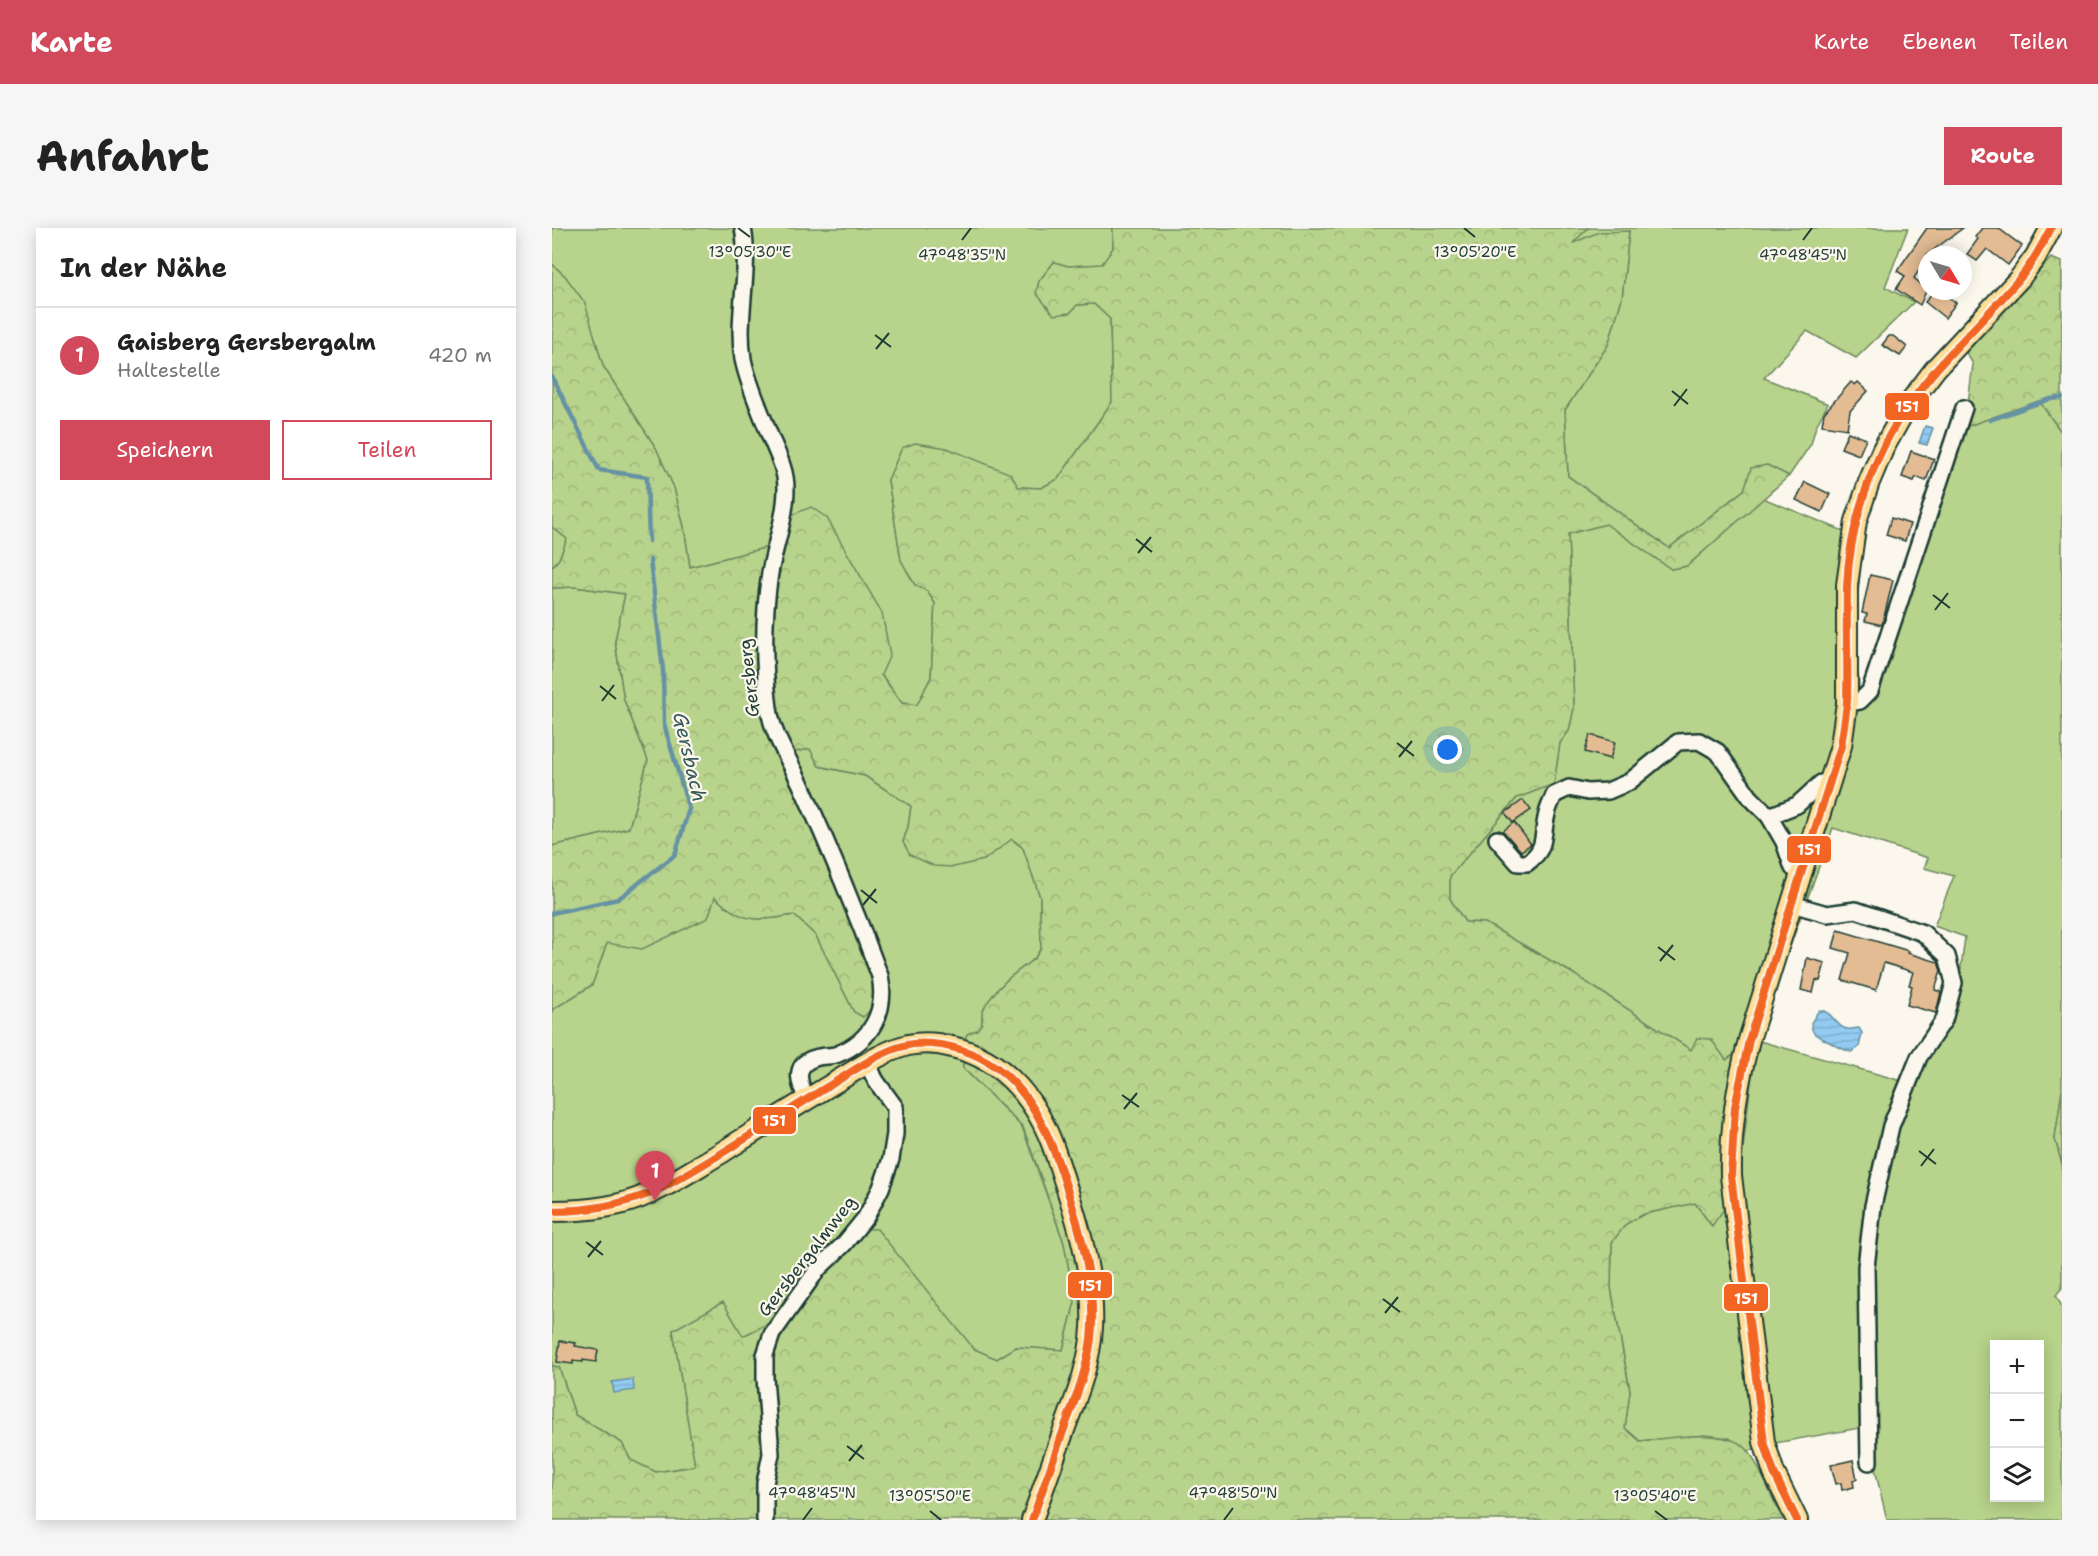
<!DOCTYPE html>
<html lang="de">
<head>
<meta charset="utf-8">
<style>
	body { margin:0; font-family:"Shantell Sans",sans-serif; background:#f6f6f6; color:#222 }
	.controls { position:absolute; right:18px; bottom:18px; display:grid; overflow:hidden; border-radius:0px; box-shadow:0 3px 15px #0003 }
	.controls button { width:54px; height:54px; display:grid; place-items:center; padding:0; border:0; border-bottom:2px solid #e0e0e0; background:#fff; color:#222; font:30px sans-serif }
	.compass { position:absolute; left:1366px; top:18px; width:54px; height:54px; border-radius:50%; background:#fff; box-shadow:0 3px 15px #0003; rotate:128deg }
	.you { position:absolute; left:896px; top:522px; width:21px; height:21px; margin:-15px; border:4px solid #fff; border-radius:50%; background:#1a73e8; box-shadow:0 0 0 9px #1a73e833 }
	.badge { display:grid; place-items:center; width:39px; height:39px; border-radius:50%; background:#d1495b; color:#fff; font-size:20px; font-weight:700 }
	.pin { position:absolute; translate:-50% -50px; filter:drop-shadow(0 2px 3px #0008) }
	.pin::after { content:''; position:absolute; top:32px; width:21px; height:18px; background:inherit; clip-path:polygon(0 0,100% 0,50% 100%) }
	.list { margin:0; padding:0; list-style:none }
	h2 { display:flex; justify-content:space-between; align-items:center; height:78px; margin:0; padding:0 24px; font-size:26px }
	h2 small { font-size:20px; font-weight:400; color:#767676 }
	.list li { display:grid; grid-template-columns:39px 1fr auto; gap:18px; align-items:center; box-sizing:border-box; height:96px; padding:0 24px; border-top:2px solid #e0e0e0 }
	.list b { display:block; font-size:22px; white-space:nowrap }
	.list p { margin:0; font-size:20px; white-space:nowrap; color:#767676 }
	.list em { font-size:20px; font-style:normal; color:#767676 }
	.actions { display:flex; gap:12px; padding:18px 24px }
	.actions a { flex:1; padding:14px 0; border:2px solid #d1495b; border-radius:0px; text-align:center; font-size:21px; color:#d1495b }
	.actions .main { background:#d1495b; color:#fff }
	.icon { flex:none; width:33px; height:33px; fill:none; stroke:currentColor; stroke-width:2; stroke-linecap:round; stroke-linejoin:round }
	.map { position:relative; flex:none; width:1510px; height:1292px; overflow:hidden; border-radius:0px }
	header { display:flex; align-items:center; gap:36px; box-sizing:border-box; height:84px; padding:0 30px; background:#d1495b; color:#fff }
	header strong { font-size:28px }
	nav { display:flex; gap:33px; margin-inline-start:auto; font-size:21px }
	.intro { display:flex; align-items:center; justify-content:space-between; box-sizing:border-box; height:144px; padding:0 36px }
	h1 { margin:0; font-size:42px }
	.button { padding:15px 27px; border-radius:0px; background:#d1495b; color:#fff; font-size:21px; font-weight:700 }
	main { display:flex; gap:36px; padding:0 36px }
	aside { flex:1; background:#fff; border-radius:0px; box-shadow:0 3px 15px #0003 }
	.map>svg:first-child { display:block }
</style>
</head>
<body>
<header>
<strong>Karte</strong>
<nav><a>Karte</a><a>Ebenen</a><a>Teilen</a></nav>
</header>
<div class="intro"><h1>Anfahrt</h1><a class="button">Route</a></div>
<main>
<aside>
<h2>In der Nähe<small></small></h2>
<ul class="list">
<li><span class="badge">1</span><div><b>Gaisberg Gersbergalm</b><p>Haltestelle</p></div><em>420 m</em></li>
</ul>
<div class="actions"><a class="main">Speichern</a><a>Teilen</a></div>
</aside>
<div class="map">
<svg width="1510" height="1292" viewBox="0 0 1510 1292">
	<defs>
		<pattern id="forest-crowns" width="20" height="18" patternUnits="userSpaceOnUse" patternTransform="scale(1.5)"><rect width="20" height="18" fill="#b8d38b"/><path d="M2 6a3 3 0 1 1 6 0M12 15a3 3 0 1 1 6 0" fill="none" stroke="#9eb679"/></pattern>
		<pattern id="water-rules" width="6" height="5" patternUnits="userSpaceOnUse" patternTransform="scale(1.5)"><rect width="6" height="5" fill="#93caf1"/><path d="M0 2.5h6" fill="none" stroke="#7eaecf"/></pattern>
	</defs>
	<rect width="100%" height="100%" fill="#fbf7ec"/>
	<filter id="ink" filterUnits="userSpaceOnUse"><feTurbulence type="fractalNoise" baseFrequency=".0167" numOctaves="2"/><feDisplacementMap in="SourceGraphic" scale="12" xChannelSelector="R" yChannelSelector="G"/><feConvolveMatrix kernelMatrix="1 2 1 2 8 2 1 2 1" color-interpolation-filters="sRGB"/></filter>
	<g filter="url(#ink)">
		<g fill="#b8d38b" stroke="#6c8860" stroke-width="1.5" fill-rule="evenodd">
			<polygon points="0,0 561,0 561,20 550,37 516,38 502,34 487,53 485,65 525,77 542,76 558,91 560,174 506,251 489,260 466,259 350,220 336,252 349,332 363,357 375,363 383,375 379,449 365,477 350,475 329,446 220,318 138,339 132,299 122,260 104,220 51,138 42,107 14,49 0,36"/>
			<polygon points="1036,0 1356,0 1333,59 1362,74 1304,130 1255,103 1212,150 1276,176 1264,198 1259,216 1237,248 1215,237 1192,262 1117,320 1016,248 1013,182 1056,117 1070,70 1077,3 1019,16"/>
			<path d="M1487 173 1510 205V862L1503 911 1510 936V1060L1504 1067 1510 1079V1292H1335L1313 1199 1217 1216 1197 1223 1177 1210 1153 1207 1088 1213 1073 1200 1078 1162 1059 1060 1060 1014 1074 996 1092 986 1143 975 1159 997 1203 813 1174 832 1139 822 1020 745 933 695 913 694 898 671V648L965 570 1002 556 1008 515 1017 503 1022 480 1016 306 1054 296 1119 341 1135 338 1211 270 1311 311 1304 388 1307 462 1321 461 1413 199ZM1281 600 1376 630 1372 640 1402 648 1382 698 1413 709 1403 785 1361 856 1204 812ZM1442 1116H1488V1270H1442Z"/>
			<polygon points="0,299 15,311 7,331 0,339"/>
			<polygon points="23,359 73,366 63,413 72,472 96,532 77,600 0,618 0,360"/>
			<path d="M258 521 267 538 313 548 359 578 356 599 351 614 432 632 459 611 471 620 488 669 489 720 483 730 457 750 444 763 430 785V795L425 802 415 806 412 814 411 840 470 899 512 1015 523 1074 511 1122 464 1119 445 1131 422 1121 388 1081 221 1093 191 1108 121 1102 143 1238 104 1244 78 1232 70 1215 23 1187 7 1139 0 1138V782L40 757 55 715 163 669C191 696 206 693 242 687L264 708 302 784 230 526Z"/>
		</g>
		<g fill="url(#forest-crowns)" stroke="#6c8860" stroke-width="1.5">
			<path d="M561 0H1036L1021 15 1047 4 1077 3 1070 70 1056 117 1013 182 1016 248 1117 320 1192 262 1199 240 1215 237 1237 248 1135 338 1119 341 1054 296 1016 306 1022 480 1017 503 1008 515 1002 556 965 570 898 648V671L913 694 933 695 1020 745 1139 822 1145 810 1159 811 1174 832 1204 812 1186 961 1160 998 1143 975 1092 986 1074 996 1060 1014 1059 1060 1078 1163 1073 1200 1088 1213C1117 1211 1179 1197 1198 1225 1211 1245 1220 1271 1231 1292H0V1138L7 1139 23 1187 70 1215 79 1232 104 1244 143 1238 121 1102 171 1074 191 1108 221 1093 259 1042 296 1000 325 1001 422 1121 445 1131 464 1119 511 1122 523 1074 512 1015 471 899 411 840 412 814 415 806 425 802 430 795V785L434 776 444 763 457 750 483 730 489 720 488 669 471 620 460 611 432 632 402 639 382 638 358 627 351 614 356 599 359 578 313 548 267 538 258 521 231 526 290 659 324 754C324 768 323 780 311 789L302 784 264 708 242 687C206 693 191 696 163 669L156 690 90 721 55 715 40 757 0 782V618L77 600 96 532 72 472 63 413 73 366 23 359 0 360V339L7 331 15 311 0 299V36L14 49 33 75 51 138 104 220 122 260 132 299 138 339 220 318 235 289 259 279 275 290 330 385 338 427 329 447 350 475 365 477 379 449 383 375 375 363 363 357 349 332 336 252 350 220 363 215 395 220 459 246 466 259 489 260 506 251 560 174 558 91 542 76 525 77 518 85 502 87 484 65 487 53 502 34 516 38 550 36 561 20Z"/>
			<polygon points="1499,30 1510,34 1510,205 1487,173 1413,199 1421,136 1414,124"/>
			<polygon points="1510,862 1510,936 1503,911"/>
		</g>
		<g fill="url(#water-rules)" stroke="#6592a5" stroke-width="1.5">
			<polygon points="1373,198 1381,200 1375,217 1367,215"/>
			<path d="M1267 782C1280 783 1282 795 1292 800 1297 803 1301 800 1307 800L1310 805 1307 819 1299 824C1294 823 1264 808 1262 805 1259 801 1260 800 1259 795Z"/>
			<polygon points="81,1151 82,1162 62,1165 60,1154"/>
		</g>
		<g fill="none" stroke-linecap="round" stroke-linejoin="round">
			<g stroke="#6592a5" stroke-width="4.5">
				<polyline points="0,149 47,242 95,249 97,313"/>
				<polyline points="1438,192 1498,171 1510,170"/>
				<polyline points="0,685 66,671 123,627 137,581 112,496 111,442 98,332"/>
			</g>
		</g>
		<g fill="#e4bc94" stroke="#1f3d34" stroke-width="1.5">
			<polygon points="1375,0 1411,0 1376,26 1378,27 1375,27 1375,31 1362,50 1375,61 1368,77 1344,61 1353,48 1345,43"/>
			<polygon points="1430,0 1446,0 1470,18 1456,37 1435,21 1425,33 1415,26 1426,11 1423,9"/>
			<polygon points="1390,64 1404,75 1393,90 1373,74 1380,65 1386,69"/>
			<polygon points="1337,108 1341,108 1355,119 1348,128 1330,117"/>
			<polygon points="1299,154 1303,157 1306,154 1316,163 1298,183 1295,201 1270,197 1272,185"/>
			<polygon points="1296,204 1314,211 1307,227 1289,220"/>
			<polygon points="1359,223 1382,231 1374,253 1364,249 1362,253 1350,249"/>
			<polygon points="1253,254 1278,266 1270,284 1244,272"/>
			<polygon points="1339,290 1358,296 1353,313 1334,307"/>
			<polygon points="1318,347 1341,352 1330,397 1313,393 1315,386 1310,385"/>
			<polygon points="1038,507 1063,514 1058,531 1033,524"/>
			<polygon points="971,572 979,582 962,594 979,616 969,623 951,603 961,595 953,585"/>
			<polygon points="1286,702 1357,723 1356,725 1386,734 1389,743 1383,762 1389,764 1384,785 1355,777 1360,758 1357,757 1361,744 1332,735 1324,762 1290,752 1298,725 1281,720"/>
			<polygon points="1255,730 1273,735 1268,753 1264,752 1261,765 1249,762"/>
			<polygon points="8,1113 24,1115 23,1118 46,1122 44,1134 31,1132 31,1134 21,1133 21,1136 5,1134"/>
			<polygon points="1301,1232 1305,1251 1301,1253 1302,1259 1290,1262 1289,1255 1284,1256 1279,1237"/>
		</g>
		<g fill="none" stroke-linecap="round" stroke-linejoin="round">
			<g stroke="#1f3d34" stroke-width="20">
				<g id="minor">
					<path d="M191 0C199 43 184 88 191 131 195 153 210 187 218 208 225 225 234 241 234 260 234 289 223 316 218 345 211 390 211 434 217 480 220 507 239 534 250 559 278 621 304 684 328 748 335 783 320 812 286 826 279 829 271 827 263 830 241 836 246 856 256 871"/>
					<polyline points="1295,475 1308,473 1318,463 1412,180"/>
					<polyline points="1217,588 1245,577 1269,555 1278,556"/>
					<path d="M945 611 966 635H975C996 620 989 608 995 586 996 580 1000 573 1002 567L1017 560 1036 564 1056 563 1077 554 1126 514 1147 513 1166 524 1198 569 1217 588 1232 614 1241 640 1250 645"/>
					<polyline points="1240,676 1275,686 1304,682 1371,705 1395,728 1402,755 1392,792 1367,829 1339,898 1321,978 1314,1039 1317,1234"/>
					<polyline points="213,1292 213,1255 219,1226 213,1150 213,1127 220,1106 266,1041 292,1016 314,989 329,960 339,931 343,906 343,879 324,853 315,835"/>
				</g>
			</g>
			<g stroke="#1f3d34" stroke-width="24">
				<g id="major">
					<path d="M0 983C32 983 67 980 96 966 122 955 145 939 169 925 206 901 244 878 282 855 306 841 329 824 356 817 370 814 386 815 400 819 454 831 488 877 504 927 522 982 543 1042 540 1100 538 1135 525 1167 513 1199 502 1230 491 1261 480 1292"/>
					<path d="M1245 1292 1222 1245 1212 1214 1179 948C1178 901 1185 857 1197 812L1289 518 1295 475V357L1304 293 1317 254 1331 221 1355 178 1384 140 1468 50 1484 28 1499 0"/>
				</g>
			</g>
			<use href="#minor" stroke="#fbf7ec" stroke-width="15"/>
			<use href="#major" stroke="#fedd96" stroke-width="20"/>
			<g stroke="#fbf7ec" stroke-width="12">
				<g id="bus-1">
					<path d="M0 983C38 983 71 977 106 962 166 931 222 891 280 856 305 841 332 820 361 816 378 814 394 817 410 822 479 844 501 915 520 977 533 1020 544 1066 539 1111 535 1141 524 1170 513 1198 502 1229 491 1261 480 1292"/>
					<path d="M1245 1292 1222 1245 1212 1214 1179 948 1183 879 1197 812 1289 518C1291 503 1294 488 1295 473 1296 435 1294 397 1295 359 1297 298 1321 226 1357 176 1389 130 1432 93 1468 50 1481 35 1490 17 1499 0"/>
				</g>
			</g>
			<use href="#bus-1" stroke="#f26522" stroke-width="8"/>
		</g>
	</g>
	<path fill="none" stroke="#1f3d34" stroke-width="2" d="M186 0 198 9M912 0 923 9M410 12 419 0M1251 12 1260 0M323 107 339 119M324 121 337 105M1120 163 1136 176M1122 178 1135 161M584 311 600 324M586 325 599 309M1381 367 1398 380M1383 382 1396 365M48 458 64 471M50 473 62 457M845 515 862 528M847 529 860 513M309 662 325 675M311 677 324 661M1106 719 1123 732M1108 733 1121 717M570 867 587 879M572 881 585 865M1367 923 1384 936M1369 938 1382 921M34 1014 51 1027M36 1029 49 1013M831 1071 848 1084M833 1085 846 1069M295 1218 312 1231M297 1233 310 1217M378 1283 389 1292M1103 1283 1115 1292M251 1292 260 1280M672 1292 681 1280"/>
	<g text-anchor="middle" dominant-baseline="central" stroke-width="4.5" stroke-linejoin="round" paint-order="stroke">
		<g font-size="18" fill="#1f3d34" stroke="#fbf7ec">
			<text transform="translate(197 450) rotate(-96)">Gersberg</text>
			<text transform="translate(255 1028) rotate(-52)">Gersbergalmweg</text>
		</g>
		<g font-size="20" font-style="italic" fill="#36595a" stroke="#fbf7ec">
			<text transform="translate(138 529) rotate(77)">Gersbach</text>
		</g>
	</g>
	<g font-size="15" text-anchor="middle" fill="#1f3d34" stroke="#fbf7ec" stroke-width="4.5" stroke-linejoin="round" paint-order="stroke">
		<text x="198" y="29">13°05'30"E</text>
		<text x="923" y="29">13°05'20"E</text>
		<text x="1251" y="32">47°48'45"N</text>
		<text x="410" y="32">47°48'35"N</text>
		<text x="260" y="1270">47°48'45"N</text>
		<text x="681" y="1270">47°48'50"N</text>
		<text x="378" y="1273">13°05'50"E</text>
		<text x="1103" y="1273">13°05'40"E</text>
	</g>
	<g stroke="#fbf7ec" stroke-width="2">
		<rect x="1332" y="164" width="46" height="29" rx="6" fill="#f26522"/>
		<rect x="1234" y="607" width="46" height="29" rx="6" fill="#f26522"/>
		<rect x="200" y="878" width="45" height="29" rx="6" fill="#f26522"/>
		<rect x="515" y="1043" width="46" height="28" rx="6" fill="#f26522"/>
		<rect x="1171" y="1055" width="46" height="29" rx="6" fill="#f26522"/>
	</g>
	<g font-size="16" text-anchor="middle" font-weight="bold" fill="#fff">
		<text x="1355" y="184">151</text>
		<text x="1257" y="627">151</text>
		<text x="222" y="898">151</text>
		<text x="538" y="1063">151</text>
		<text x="1194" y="1076">151</text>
	</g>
</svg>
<div class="controls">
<button>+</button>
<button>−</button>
<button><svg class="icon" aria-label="layers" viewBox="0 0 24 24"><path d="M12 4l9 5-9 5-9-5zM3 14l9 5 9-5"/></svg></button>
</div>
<svg class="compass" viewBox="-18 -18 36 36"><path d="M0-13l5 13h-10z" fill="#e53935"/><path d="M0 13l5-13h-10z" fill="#767676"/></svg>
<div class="you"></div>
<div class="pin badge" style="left:103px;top:973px">1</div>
</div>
</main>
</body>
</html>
